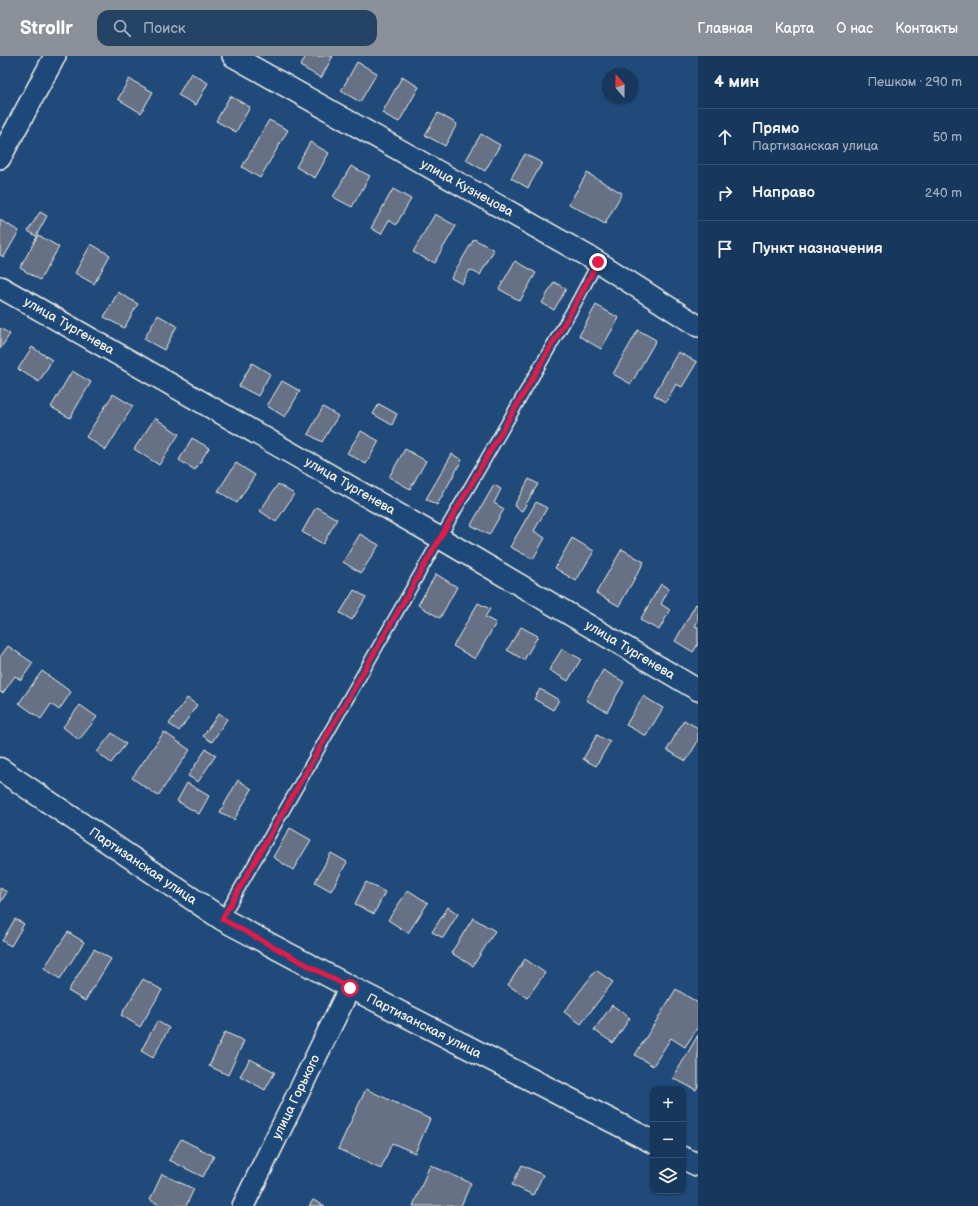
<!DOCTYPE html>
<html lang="ru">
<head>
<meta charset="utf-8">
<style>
	body { margin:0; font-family:"Balsamiq Sans",sans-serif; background:#244365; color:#f1f3f6 }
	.controls { position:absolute; right:12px; bottom:12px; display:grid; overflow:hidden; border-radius:8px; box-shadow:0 1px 3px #0004 }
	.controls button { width:36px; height:36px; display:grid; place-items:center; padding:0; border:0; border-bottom:1px solid #365272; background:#17385c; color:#f1f3f6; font:20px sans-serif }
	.compass { position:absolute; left:602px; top:12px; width:36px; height:36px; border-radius:50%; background:#17385c; box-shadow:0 1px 3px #0004; rotate:340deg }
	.stop { position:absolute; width:12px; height:12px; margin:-9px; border:3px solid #e11d48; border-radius:50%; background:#fff }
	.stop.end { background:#e11d48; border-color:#fff; box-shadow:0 1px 4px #0008 }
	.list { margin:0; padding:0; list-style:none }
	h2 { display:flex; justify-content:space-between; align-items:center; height:52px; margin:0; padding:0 16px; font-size:17px }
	h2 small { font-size:13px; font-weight:400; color:#9eacbb }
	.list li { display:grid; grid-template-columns:26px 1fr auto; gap:12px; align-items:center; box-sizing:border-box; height:56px; padding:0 16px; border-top:1px solid #365272 }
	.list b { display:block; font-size:15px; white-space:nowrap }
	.list p { margin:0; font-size:13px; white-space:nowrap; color:#9eacbb }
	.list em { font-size:13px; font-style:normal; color:#9eacbb }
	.icon { flex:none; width:22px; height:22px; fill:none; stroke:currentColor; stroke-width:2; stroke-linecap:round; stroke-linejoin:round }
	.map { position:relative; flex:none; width:698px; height:1150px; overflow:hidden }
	header { display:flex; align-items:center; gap:24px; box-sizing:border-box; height:56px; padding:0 20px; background:#8c9099; color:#fff }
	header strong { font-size:19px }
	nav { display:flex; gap:22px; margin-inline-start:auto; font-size:14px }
	.search { width:280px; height:36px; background:#244365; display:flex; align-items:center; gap:10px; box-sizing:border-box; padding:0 14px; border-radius:12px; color:#9eacbb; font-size:15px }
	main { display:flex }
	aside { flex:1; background:#17385c }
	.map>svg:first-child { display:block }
</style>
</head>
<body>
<header>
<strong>Strollr</strong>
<div class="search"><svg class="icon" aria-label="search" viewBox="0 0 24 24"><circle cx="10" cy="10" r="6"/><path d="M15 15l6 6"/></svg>Поиск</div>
<nav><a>Главная</a><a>Карта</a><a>О нас</a><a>Контакты</a></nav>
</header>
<main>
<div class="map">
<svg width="698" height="1150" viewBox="0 0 698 1150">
	<rect width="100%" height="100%" fill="#1f4a7a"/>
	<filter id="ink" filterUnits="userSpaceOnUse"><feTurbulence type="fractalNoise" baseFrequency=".025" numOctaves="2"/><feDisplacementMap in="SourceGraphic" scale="8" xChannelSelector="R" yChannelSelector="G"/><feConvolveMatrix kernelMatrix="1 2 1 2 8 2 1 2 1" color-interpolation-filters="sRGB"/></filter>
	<g filter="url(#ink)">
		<g fill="#667186" stroke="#f4f1e8">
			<polygon points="306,0 333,0 321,22 300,10"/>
			<polygon points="357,6 377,17 360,46 341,35"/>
			<polygon points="191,17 208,27 196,49 178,39"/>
			<polygon points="402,21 419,31 399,66 382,57"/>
			<polygon points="129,23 153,36 141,57 118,43"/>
			<polygon points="230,40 250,51 236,76 216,65"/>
			<polygon points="438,57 457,68 445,90 425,79"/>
			<polygon points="269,64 288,74 260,122 242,111"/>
			<polygon points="481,78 500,89 485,115 466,104"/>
			<polygon points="310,86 329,97 315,122 296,111"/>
			<polygon points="525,98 542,107 528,132 511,122"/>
			<polygon points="351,110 370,120 352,151 333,141"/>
			<polygon points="587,117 622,137 605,168 569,148"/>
			<polygon points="393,133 411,143 396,169 389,164 381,178 371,172"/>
			<polygon points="40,156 47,160 36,180 28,175"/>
			<polygon points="435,158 456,170 434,207 413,196"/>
			<polygon points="0,164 19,175 4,201 0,199"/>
			<polygon points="38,179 59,191 40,224 20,212"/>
			<polygon points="474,183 494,194 480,219 470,214 462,228 451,222"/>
			<polygon points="91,188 110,199 94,228 75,217"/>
			<polygon points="515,205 536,217 520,245 499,233"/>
			<polygon points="554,226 566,233 554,254 542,247"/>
			<polygon points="118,236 138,248 124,272 104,261"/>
			<polygon points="596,249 619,262 601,293 579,280"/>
			<polygon points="158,259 177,270 164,294 144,283"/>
			<polygon points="0,272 10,278 0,293"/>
			<polygon points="638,274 656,284 631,328 613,318"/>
			<polygon points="32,291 52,304 39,326 18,313"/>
			<polygon points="678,296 697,306 682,331 676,328 666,346 654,339"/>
			<polygon points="252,307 270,318 258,340 239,330"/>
			<polygon points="72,315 91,326 70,362 51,351"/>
			<polygon points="282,325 300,335 285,361 267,350"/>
			<polygon points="113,338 133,350 106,394 86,381"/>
			<polygon points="379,348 397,358 392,369 373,358"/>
			<polygon points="323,351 338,360 322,386 308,378"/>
			<polygon points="155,362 179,378 159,409 134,393"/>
			<polygon points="361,375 379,385 366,408 347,397"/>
			<polygon points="192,382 209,392 195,414 179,404"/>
			<polygon points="405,393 426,405 410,433 389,421"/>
			<polygon points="452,398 462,404 437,449 426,443"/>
			<polygon points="236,407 255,419 237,447 218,435"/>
			<polygon points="529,423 538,428 522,455 514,450"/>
			<polygon points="278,428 294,438 276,466 260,455"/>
			<polygon points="494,429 501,433 494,447 504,453 489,479 471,469"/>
			<polygon points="536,446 547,452 534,475 545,482 533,503 510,491"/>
			<polygon points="316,451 337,463 323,488 302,476"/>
			<polygon points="360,478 379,489 361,517 343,506"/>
			<polygon points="572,482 594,495 576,525 555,512"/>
			<polygon points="622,493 644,506 619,550 596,537"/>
			<polygon points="436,518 457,531 440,562 418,549"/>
			<polygon points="661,528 669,533 661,548 670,554 659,574 640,564"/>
			<polygon points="354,534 366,541 352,564 340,557"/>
			<polygon points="478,547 490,553 485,561 496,567 475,603 453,590"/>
			<polygon points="696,548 698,549 698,565 695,570 698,571 698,588 693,596 675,585"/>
			<polygon points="521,571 538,580 524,604 507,594"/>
			<polygon points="8,590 33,607 21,624 15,620 3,637 0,636 0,601"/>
			<polygon points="562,593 581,603 568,625 549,614"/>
			<polygon points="603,614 624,626 607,656 586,644"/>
			<polygon points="42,615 71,636 59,654 51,648 41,663 19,647"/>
			<polygon points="540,633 559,644 553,654 534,643"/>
			<polygon points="643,640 663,652 646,680 626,669"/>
			<polygon points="187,642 197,649 179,675 169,668"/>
			<polygon points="80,649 97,661 79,684 63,671"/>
			<polygon points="219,657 227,663 212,686 203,680"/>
			<polygon points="684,664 698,672 698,685 686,705 667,694"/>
			<polygon points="164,676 190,694 158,740 132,722"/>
			<polygon points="112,677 126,688 111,707 97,696"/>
			<polygon points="597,679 610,686 596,710 583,703"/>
			<polygon points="206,693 216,699 198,726 188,720"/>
			<polygon points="238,724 252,733 234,764 220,756"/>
			<polygon points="187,727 209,740 199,758 177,745"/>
			<polygon points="290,772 311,784 293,814 273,801"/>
			<polygon points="331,797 347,806 331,835 315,826"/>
			<polygon points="366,826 385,836 374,858 355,848"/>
			<polygon points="0,832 7,836 0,847"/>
			<polygon points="408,834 428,847 408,877 388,864"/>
			<polygon points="448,851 458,858 443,882 432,876"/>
			<polygon points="473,862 495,875 473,910 451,897"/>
			<polygon points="15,863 24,868 11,890 2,885"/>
			<polygon points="68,876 84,886 60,923 44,912"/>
			<polygon points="94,893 111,903 85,945 68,935"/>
			<polygon points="525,903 545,917 527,942 508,929"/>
			<polygon points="596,914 613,926 581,968 564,956"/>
			<polygon points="143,923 162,934 140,971 121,959"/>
			<polygon points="676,933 698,947 698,971 685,991 671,982 653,1010 635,999"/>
			<polygon points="612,949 630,962 613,987 594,974"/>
			<polygon points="157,965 169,972 153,1002 141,995"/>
			<polygon points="225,976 244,985 228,1019 209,1010"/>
			<polygon points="698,979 698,1030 696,1034 673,1022"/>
			<polygon points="250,1003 275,1016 265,1034 240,1020"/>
			<polygon points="366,1033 430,1063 415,1097 392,1087 381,1113 338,1093"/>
			<polygon points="181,1083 214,1100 203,1121 169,1104"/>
			<polygon points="430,1109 471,1127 461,1150 413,1150"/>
			<polygon points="522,1109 543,1119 533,1139 512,1129"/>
			<polygon points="162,1118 194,1133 186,1150 162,1150 150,1144"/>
			<polygon points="313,1144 325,1150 309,1150"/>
		</g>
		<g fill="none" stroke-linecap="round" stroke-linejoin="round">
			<g stroke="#f4f1e8" stroke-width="13">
				<polyline id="lane" points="222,863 440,482 575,249 598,206"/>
			</g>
			<g stroke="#f4f1e8" stroke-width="24">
				<g id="street">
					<polyline points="233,0 598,206 698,270"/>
					<polyline points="0,102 55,0"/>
					<polyline points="0,231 440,482 698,634"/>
					<polyline points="243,1150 350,931"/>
				</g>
			</g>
			<g stroke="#f4f1e8" stroke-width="25">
				<g id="secondary">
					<polyline points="0,713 222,863 350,931 653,1086"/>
					<polyline points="683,1102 698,1109"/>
				</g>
			</g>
			<use href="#lane" stroke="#1f4a7a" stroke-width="10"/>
			<use href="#street" stroke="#1f4a7a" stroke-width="21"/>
			<use href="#secondary" stroke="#1f4a7a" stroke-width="22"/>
		</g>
	</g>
	<g fill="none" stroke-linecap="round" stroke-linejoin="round" filter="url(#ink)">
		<polyline stroke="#e11d48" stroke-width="5" points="350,932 222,863 440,482 575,249 598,206"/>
	</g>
	<g text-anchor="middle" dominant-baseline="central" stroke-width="3" stroke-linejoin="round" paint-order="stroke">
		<g font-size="13" fill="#f4f1e8" stroke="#1f4a7a">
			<text transform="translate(467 132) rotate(29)">улица Кузнецова</text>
			<text transform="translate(69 270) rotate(30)">улица Тургенева</text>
			<text transform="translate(350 430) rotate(30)">улица Тургенева</text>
			<text transform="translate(630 594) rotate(31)">улица Тургенева</text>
			<text transform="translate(143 810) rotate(34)">Партизанская улица</text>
			<text transform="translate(424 970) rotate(27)">Партизанская улица</text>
			<text transform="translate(296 1041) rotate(-64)">улица Горького</text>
		</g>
	</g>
</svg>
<div class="controls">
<button>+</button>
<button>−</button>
<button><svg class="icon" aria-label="layers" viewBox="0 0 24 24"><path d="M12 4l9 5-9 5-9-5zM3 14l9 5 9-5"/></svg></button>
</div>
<svg class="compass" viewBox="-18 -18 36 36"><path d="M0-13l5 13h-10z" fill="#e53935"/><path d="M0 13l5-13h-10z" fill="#9eacbb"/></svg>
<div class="stop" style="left:350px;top:932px"></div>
<div class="stop end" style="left:598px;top:206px"></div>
</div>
<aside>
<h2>4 мин<small>Пешком · 290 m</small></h2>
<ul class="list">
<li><svg class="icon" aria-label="ahead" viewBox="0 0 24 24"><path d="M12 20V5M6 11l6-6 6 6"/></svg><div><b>Прямо</b><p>Партизанская улица</p></div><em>50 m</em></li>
<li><svg class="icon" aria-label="right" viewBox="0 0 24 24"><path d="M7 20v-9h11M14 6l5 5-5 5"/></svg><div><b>Направо</b></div><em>240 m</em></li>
<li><svg class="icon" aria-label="arrive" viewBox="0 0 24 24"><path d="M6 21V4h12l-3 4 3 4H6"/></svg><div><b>Пункт назначения</b></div></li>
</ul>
</aside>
</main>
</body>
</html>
